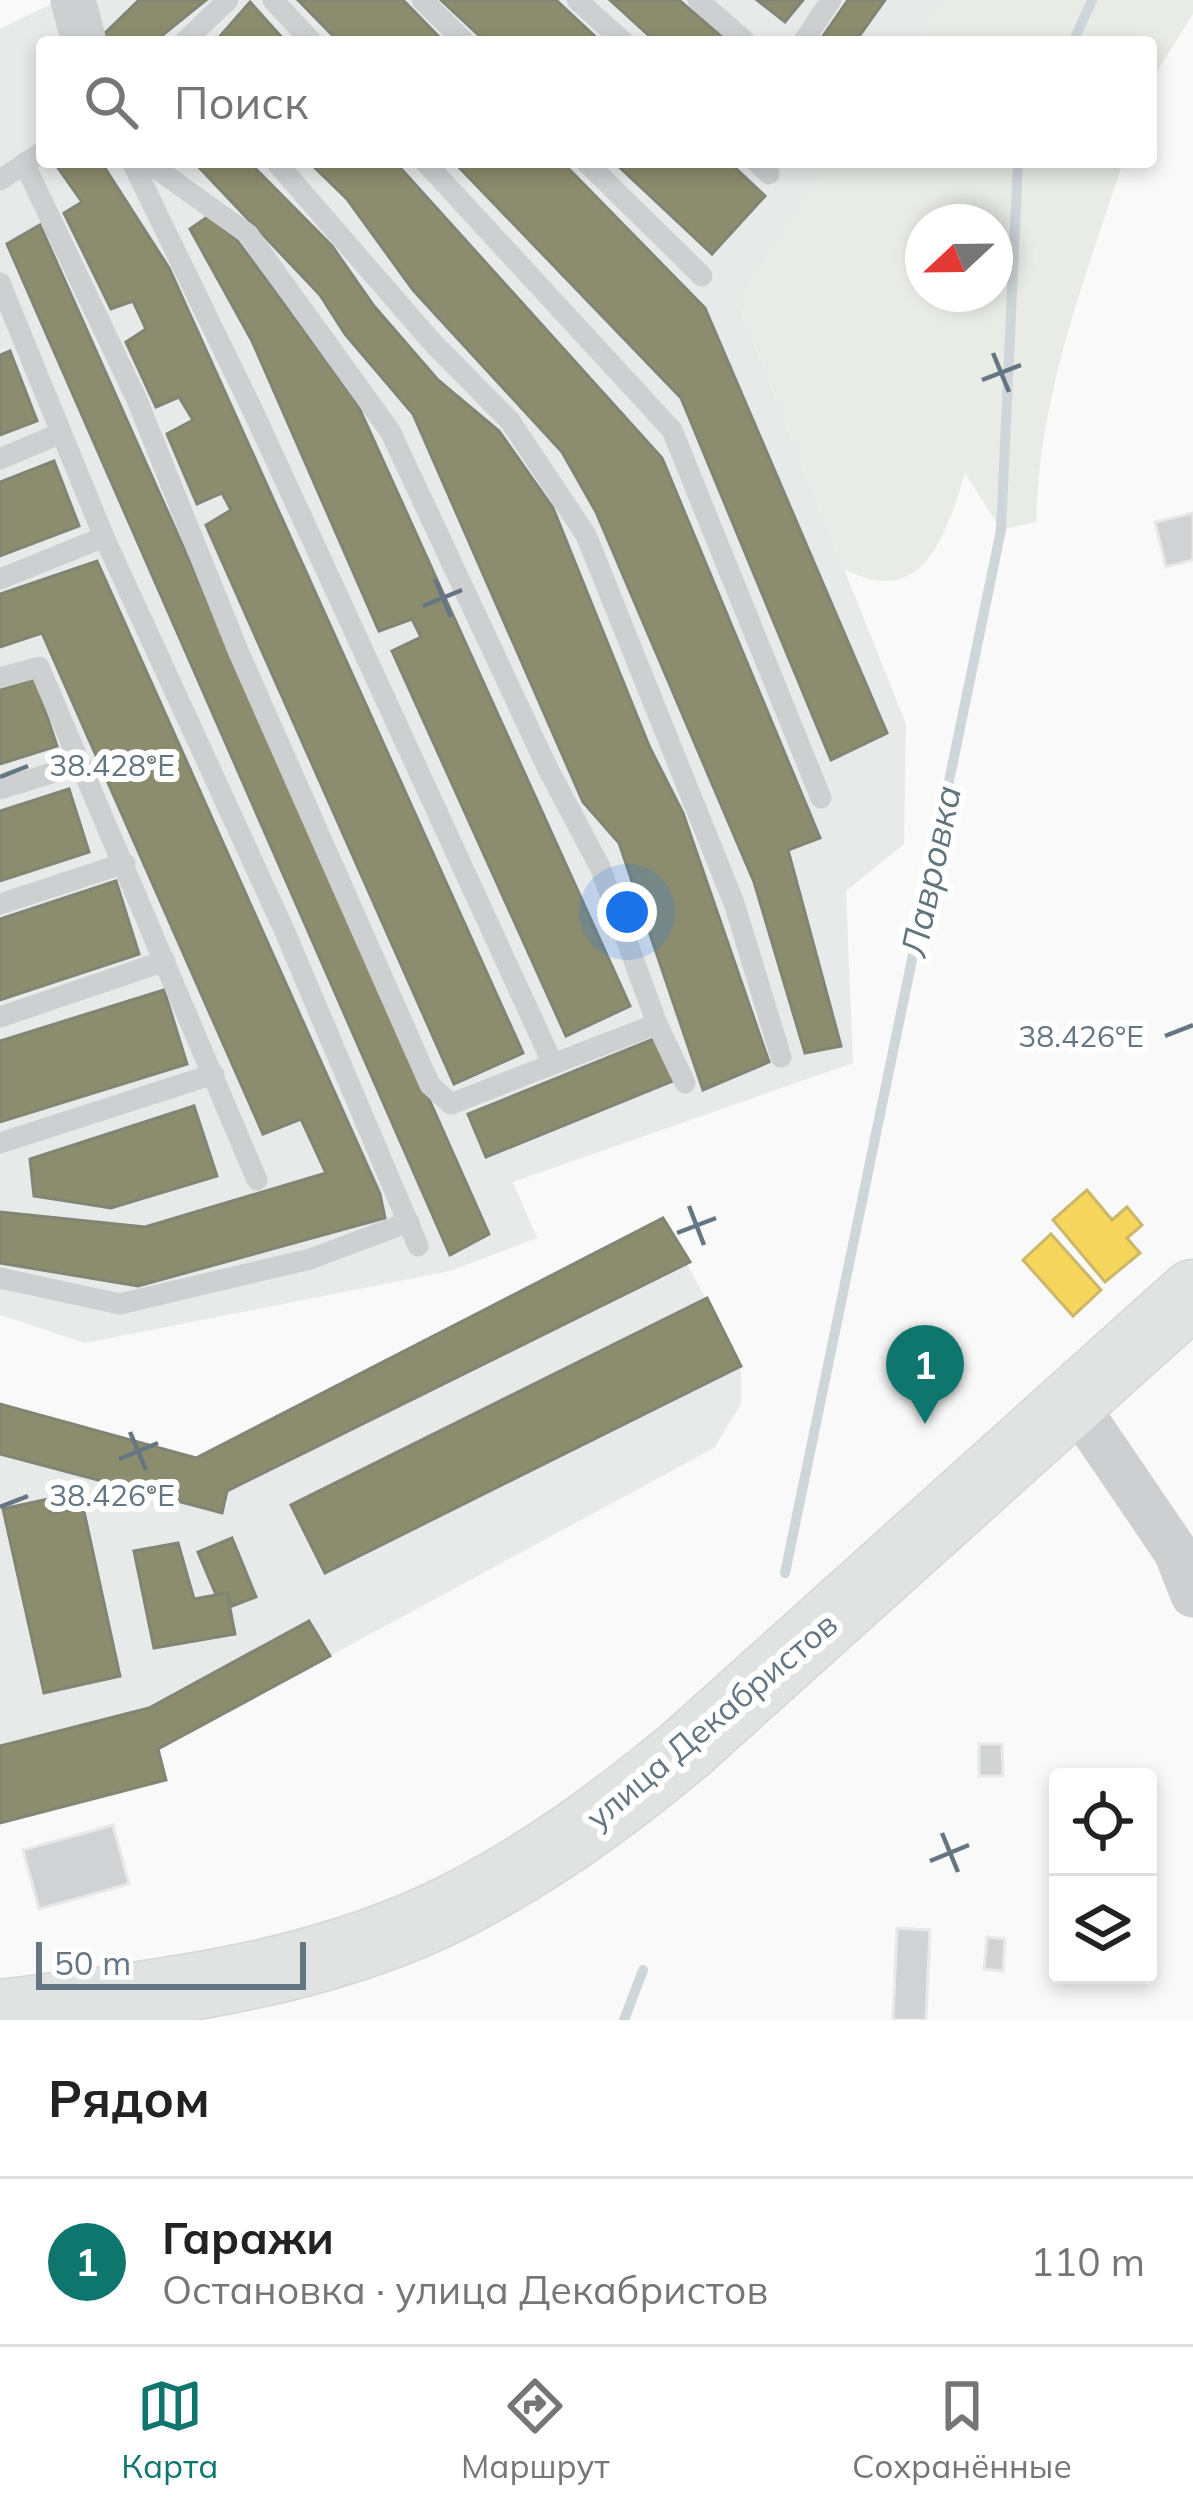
<!DOCTYPE html>
<html lang="ru">
<head>
<meta charset="utf-8">
<style>
	body { margin:0; font-family:Mulish,sans-serif; background:#f6f6f6; color:#222 }
	.controls { position:absolute; right:36px; bottom:36px; display:grid; overflow:hidden; border-radius:12px; box-shadow:0 6px 18px #0003 }
	.controls button { width:108px; height:108px; display:grid; place-items:center; padding:0; border:0; border-bottom:3px solid #e0e0e0; background:#fff; color:#222; font:60px sans-serif }
	.compass { position:absolute; left:905px; top:204px; width:108px; height:108px; border-radius:50%; background:#fff; box-shadow:0 6px 18px #0003; rotate:248deg }
	.scale { position:absolute; left:36px; bottom:30px; width:270px; box-sizing:border-box; padding-left:12px; border:6px solid #657683; border-top:0; font-size:33px; line-height:42px; white-space:nowrap; color:#657683; -webkit-text-stroke:9px #fff; paint-order:stroke }
	.you { position:absolute; left:627px; top:912px; width:42px; height:42px; margin:-30px; border:9px solid #fff; border-radius:50%; background:#1a73e8; box-shadow:0 0 0 18px #1a73e833 }
	.badge { display:grid; place-items:center; width:78px; height:78px; border-radius:50%; background:#0f766e; color:#fff; font-size:39px; font-weight:700 }
	.pin { position:absolute; translate:-50% -99px; filter:drop-shadow(0 3px 6px #0008) }
	.pin::after { content:''; position:absolute; top:63px; width:42px; height:36px; background:inherit; clip-path:polygon(0 0,100% 0,50% 100%) }
	.list { margin:0; padding:0; list-style:none }
	h2 { display:flex; justify-content:space-between; align-items:center; height:156px; margin:0; padding:0 48px; font-size:51px }
	h2 small { font-size:39px; font-weight:400; color:#767676 }
	.list li { display:grid; grid-template-columns:78px 1fr auto; gap:36px; align-items:center; box-sizing:border-box; height:168px; padding:0 48px; border-top:3px solid #e0e0e0 }
	.list b { display:block; font-size:45px; white-space:nowrap }
	.list p { margin:0; font-size:39px; white-space:nowrap; color:#767676 }
	.list em { font-size:39px; font-style:normal; color:#767676 }
	.icon { flex:none; width:66px; height:66px; fill:none; stroke:currentColor; stroke-width:2; stroke-linecap:round; stroke-linejoin:round }
	.map { position:relative; flex:none; width:1193px; height:2020px; overflow:hidden }
	.search { position:absolute; background:#fff; box-shadow:0 6px 18px #0003; left:36px; right:36px; top:36px; height:132px; display:flex; align-items:center; gap:30px; box-sizing:border-box; padding:0 42px; border-radius:12px; color:#767676; font-size:45px }
	.sheet { height:324px; background:#fff }
	nav { display:flex; justify-content:space-around; align-items:center; box-sizing:border-box; height:168px; border-top:3px solid #e0e0e0; background:#fff; font-size:33px; color:#767676 }
	nav a { display:grid; justify-items:center; gap:6px }
	nav .on { color:#0f766e }
	.map>svg:first-child { display:block }
</style>
</head>
<body>
<div class="map">
<svg width="1193" height="2020" viewBox="0 0 1193 2020">
	<rect width="100%" height="100%" fill="#f9f9f9"/>
	<g fill="#e8e9e9">
		<polygon points="59,0 944,0 915,42 42,42 42,162 832,162 737,301 906,724 904,844 846,891 853,1063 513,1182 537,1238 450,1271 85,1343 0,1315 0,29"/>
		<polygon points="663,1218 741,1366 741,1404 714,1448 158,1749 166,1780 0,1823 0,1404 196,1458"/>
	</g>
	<g fill="#e8ebe6" fill-rule="evenodd">
		<polygon points="944,0 1193,0 1193,14 1151,81 1151,42 915,42"/>
		<path d="M832 162H1123C1084 280 1039 396 1036 522L1001 530 965 473C946 535 923 611 844 569L737 300ZM923 222H995V294H923Z"/>
	</g>
	<g fill="#f6d55c" stroke="#cab868" stroke-width="3">
		<polygon points="1087,1190 1112,1220 1127,1207 1142,1225 1127,1238 1140,1253 1105,1282 1053,1220"/>
		<polygon points="1051,1234 1101,1290 1073,1316 1023,1260"/>
	</g>
	<g fill="#8c8c6e" stroke="#808574" stroke-width="3">
		<polygon points="139,0 206,0 154,42 101,42 99,39"/>
		<polygon points="298,0 403,0 444,42 339,42"/>
		<polygon points="441,0 556,0 601,42 486,42"/>
		<polygon points="610,0 679,0 728,42 656,42"/>
		<polygon points="757,0 803,0 785,22"/>
		<polygon points="848,0 885,0 855,42 819,42"/>
		<polygon points="250,2 286,42 215,42"/>
		<polygon points="61,162 101,162 169,268 523,1053 454,1084 206,525 231,510 222,493 197,504 167,434 193,420 179,397 156,407 126,342 146,329 133,301 111,309 64,213 82,202 56,165"/>
		<polygon points="194,162 249,162 332,246 374,306 438,380 499,431 553,508 650,748 683,813 769,1062 703,1090 619,843 583,802 413,414 345,334 320,295"/>
		<polygon points="309,162 395,162 662,458 820,838 788,850 841,1046 805,1053 754,882 596,512 562,452 413,290 347,199"/>
		<polygon points="454,162 562,162 705,308 887,733 831,760 681,398"/>
		<polygon points="614,162 729,162 765,196 712,254"/>
		<polygon points="209,216 236,239 356,401 630,1006 566,1036 392,651 421,637 412,619 379,631 252,341 190,229"/>
		<polygon points="40,225 489,1234 450,1255 7,244"/>
		<polygon points="10,351 37,421 0,435 0,355"/>
		<polygon points="54,461 79,526 0,556 0,482"/>
		<polygon points="97,561 380,1194 385,1218 138,1286 0,1263 0,1212 145,1227 326,1173 301,1119 263,1134 42,633 0,647 0,594"/>
		<polygon points="34,678 57,746 0,764 0,690"/>
		<polygon points="69,789 89,852 0,881 0,811"/>
		<polygon points="116,881 139,954 0,1000 0,919"/>
		<polygon points="164,990 187,1064 0,1122 0,1041"/>
		<polygon points="656,1038 673,1081 486,1157 468,1114"/>
		<polygon points="194,1106 217,1176 111,1208 34,1196 30,1159"/>
		<polygon points="663,1218 690,1262 227,1491 222,1513 0,1454 0,1404 196,1458"/>
		<polygon points="707,1298 741,1366 325,1573 291,1505"/>
		<polygon points="48,1499 51,1514 83,1507 120,1676 44,1693 3,1509"/>
		<polygon points="232,1538 256,1597 232,1606 227,1593 217,1597 198,1552"/>
		<polygon points="178,1543 194,1599 227,1593 235,1634 154,1648 134,1551"/>
		<polygon points="309,1621 330,1656 158,1749 166,1780 0,1823 0,1746 149,1708"/>
	</g>
	<g fill="none" stroke-linecap="round" stroke-linejoin="round">
		<g stroke="#ced6d9" stroke-width="10">
			<polyline points="1073,42 1092,0"/>
			<polyline points="785,1573 1001,530 1018,162"/>
			<polyline points="624,2020 643,1970"/>
		</g>
	</g>
	<g fill="#d0d2d3" stroke="#e8e8e8" stroke-width="3">
		<polygon points="1193,513 1193,560 1166,567 1155,522"/>
		<polygon points="979,1744 1002,1744 1003,1776 979,1776"/>
		<polygon points="113,1825 129,1884 39,1909 23,1850"/>
		<polygon points="897,1928 930,1930 926,2020 893,2020"/>
		<polygon points="987,1937 1005,1939 1003,1971 984,1969"/>
	</g>
	<g fill="none" stroke-linecap="round" stroke-linejoin="round">
		<g stroke="#d5d6d6" stroke-width="69">
			<path id="highway" d="M0 2013C155 1994 319 1977 460 1904 543 1861 615 1808 686 1749L1193 1293"/>
		</g>
		<g stroke="#cecfd0" stroke-width="21">
			<polyline points="273,0 312,42"/>
			<polyline points="422,0 465,42"/>
			<polyline points="577,0 624,42"/>
			<polyline points="698,0 746,42"/>
			<polyline points="184,42 228,0"/>
			<polyline points="803,42 831,0"/>
			<polyline points="132,162 253,411 553,1064 657,1024"/>
			<polyline points="147,162 248,234 390,431 547,767 600,867 657,1024 685,1083"/>
			<polyline points="276,162 432,342 510,421 586,535 734,903 781,1057"/>
			<polyline points="425,162 672,430 821,798"/>
			<polyline points="586,162 702,276"/>
			<polyline points="756,162 769,174"/>
			<polyline points="24,163 137,400 239,653 430,1085 451,1104 553,1064"/>
			<polyline points="0,180 42,152"/>
			<polyline points="0,283 104,537 285,932 418,1246"/>
			<polyline points="0,459 61,433"/>
			<polyline points="0,579 104,537"/>
			<polyline points="0,678 39,667 257,1180"/>
			<polyline points="0,789 81,764"/>
			<polyline points="0,904 125,863"/>
			<polyline points="0,1017 165,961"/>
			<polyline points="0,1143 214,1074"/>
			<polyline points="0,1278 120,1304 310,1259 409,1222"/>
		</g>
		<g stroke="#cecfd0" stroke-width="45">
			<polyline points="73,0 83,38"/>
			<polyline points="1074,1402 1176,1552 1193,1595"/>
		</g>
		<use href="#highway" stroke="#e1e2e2" stroke-width="66"/>
	</g>
	<path fill="none" stroke="#657683" stroke-width="4.5" d="M993 353 1009 392M982 380 1021 365M435 579 451 617M423 606 462 590M0 777 28 766M1165 1036 1193 1025M689 1206 704 1245M677 1233 716 1218M130 1432 146 1470M119 1459 158 1443M0 1507 28 1496M942 1833 958 1872M930 1861 969 1845"/>
	<g text-anchor="middle" dominant-baseline="central" stroke-width="12" stroke-linejoin="round" paint-order="stroke">
		<g font-size="33" fill="#657683" stroke="#fff">
			<text transform="translate(711 1720) rotate(-40)">улица Декабристов</text>
		</g>
		<g font-size="36" font-style="italic" fill="#60757c" stroke="#fff">
			<text transform="translate(930 871) rotate(-78)">Лавровка</text>
		</g>
	</g>
	<g font-size="30" text-anchor="middle" fill="#657683" stroke="#fff" stroke-width="12" stroke-linejoin="round" paint-order="stroke">
		<text x="112" y="776">38.428°E</text>
		<text x="1081" y="1047">38.426°E</text>
		<text x="112" y="1506">38.426°E</text>
	</g>
</svg>
<div class="controls">
<button><svg class="icon" aria-label="locate" viewBox="0 0 24 24"><circle cx="12" cy="12" r="6"/><path d="M12 2v4M12 18v4M2 12h4M18 12h4"/></svg></button>
<button><svg class="icon" aria-label="layers" viewBox="0 0 24 24"><path d="M12 4l9 5-9 5-9-5zM3 14l9 5 9-5"/></svg></button>
</div>
<svg class="compass" viewBox="-18 -18 36 36"><path d="M0-13l5 13h-10z" fill="#e53935"/><path d="M0 13l5-13h-10z" fill="#767676"/></svg>
<div class="scale">50 m</div>
<div class="you"></div>
<div class="pin badge" style="left:925px;top:1424px">1</div>
<div class="search"><svg class="icon" aria-label="search" viewBox="0 0 24 24"><circle cx="10" cy="10" r="6"/><path d="M15 15l6 6"/></svg>Поиск</div>
</div>
<section class="sheet">
<h2>Рядом<small></small></h2>
<ul class="list">
<li><span class="badge">1</span><div><b>Гаражи</b><p>Остановка · улица Декабристов</p></div><em>110 m</em></li>
</ul>
</section>
<nav>
<a class="on"><svg class="icon" aria-label="map" viewBox="0 0 24 24"><path d="M3 6l6-2 6 2 6-2v14l-6 2-6-2-6 2zM9 4v14M15 6v14"/></svg>Карта</a>
<a><svg class="icon" aria-label="directions" viewBox="0 0 24 24"><path d="M12 3l9 9-9 9-9-9zM9 14v-3h6M13 9l2 2-2 2"/></svg>Маршрут</a>
<a><svg class="icon" aria-label="saved" viewBox="0 0 24 24"><path d="M7 4h10v16l-5-4-5 4z"/></svg>Сохранённые</a>
</nav>
</body>
</html>
